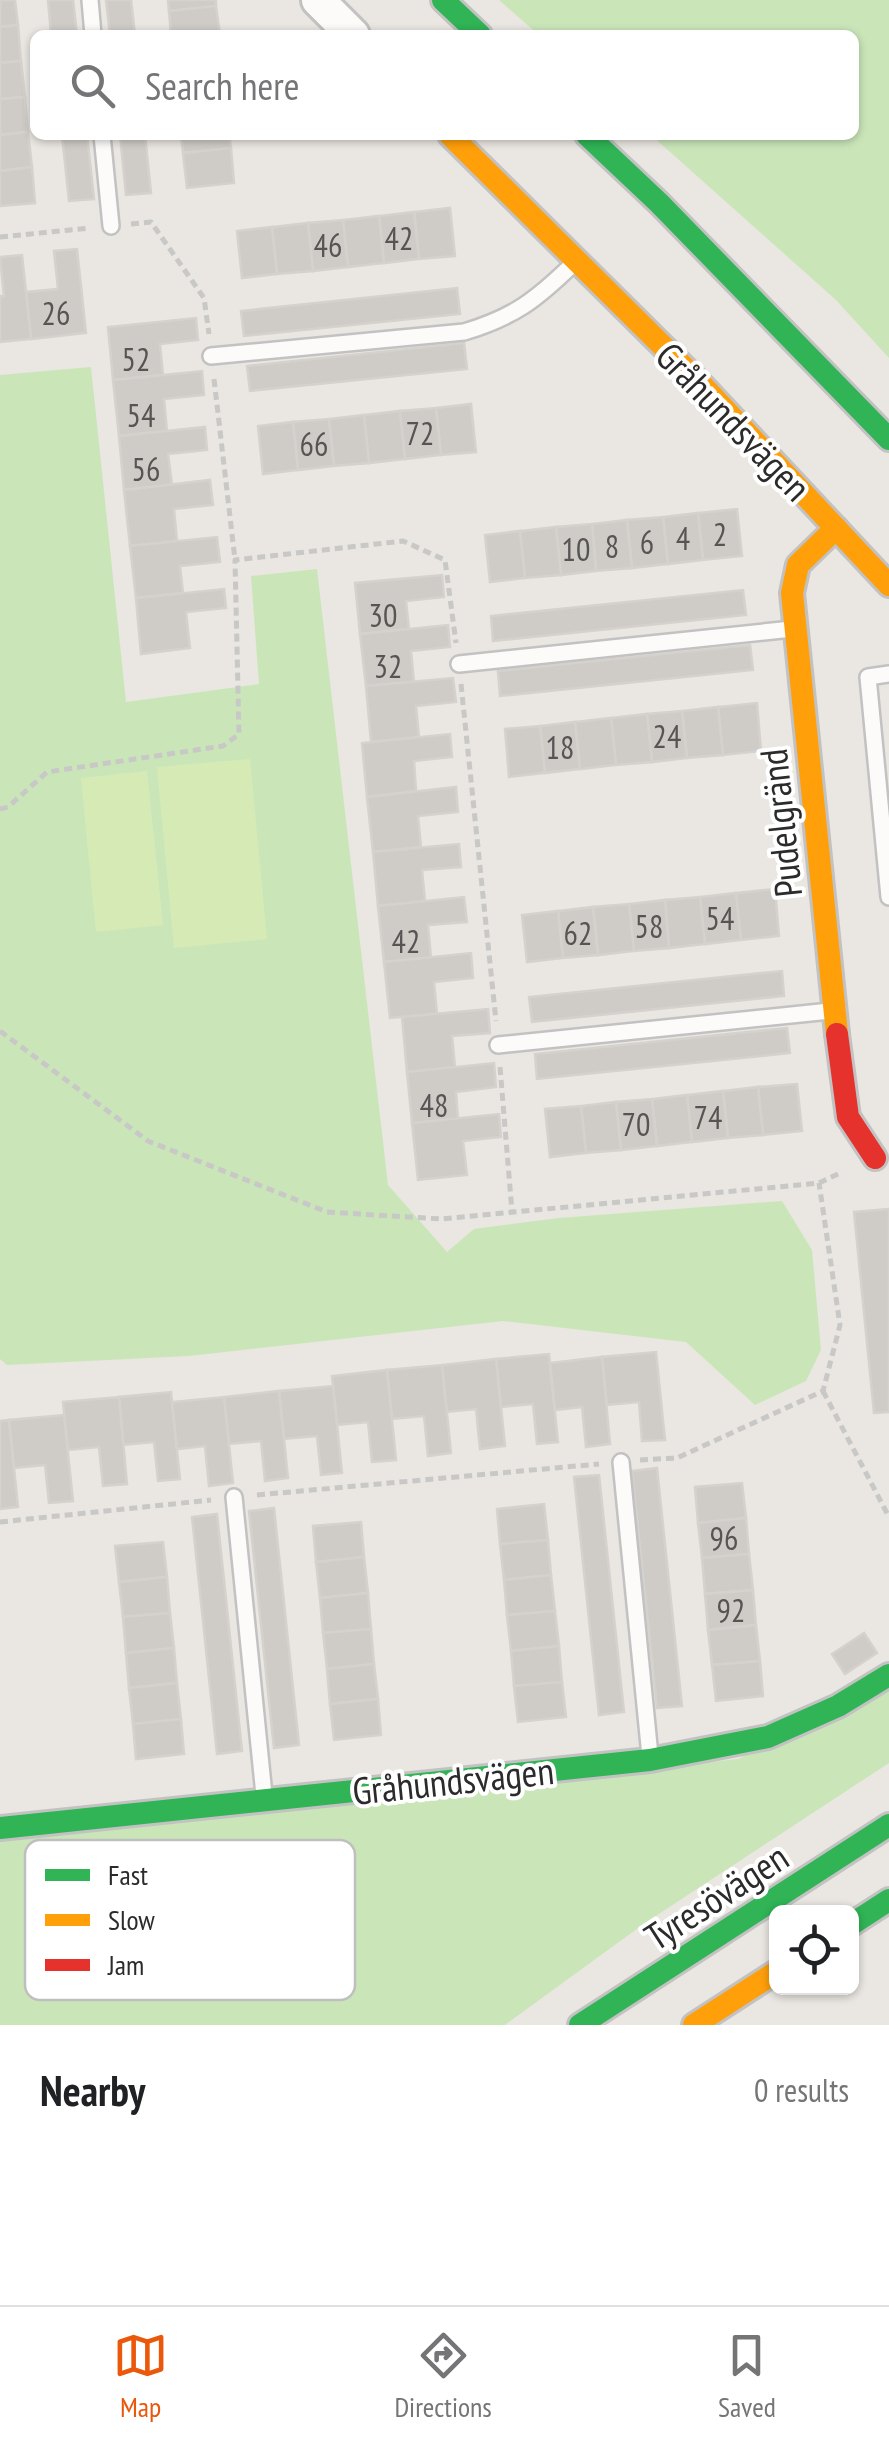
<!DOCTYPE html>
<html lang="en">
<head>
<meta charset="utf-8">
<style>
	body { margin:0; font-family:"PT Sans Narrow",sans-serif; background:#f6f6f6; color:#202124 }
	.controls { position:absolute; right:30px; bottom:30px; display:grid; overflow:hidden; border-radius:15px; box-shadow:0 2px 8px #0004 }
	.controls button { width:90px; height:90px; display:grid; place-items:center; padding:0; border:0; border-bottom:2px solid #e0e0e0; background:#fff; color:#202124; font:50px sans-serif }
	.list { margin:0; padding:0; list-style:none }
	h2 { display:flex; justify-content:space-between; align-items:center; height:130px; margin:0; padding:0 40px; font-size:42px }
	h2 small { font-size:32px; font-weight:400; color:#757577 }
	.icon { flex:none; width:55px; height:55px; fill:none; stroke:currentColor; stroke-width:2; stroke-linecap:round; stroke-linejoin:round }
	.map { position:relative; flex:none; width:889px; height:2025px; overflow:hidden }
	.search { position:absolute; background:#fff; box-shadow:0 2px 8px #0004; left:30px; right:30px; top:30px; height:110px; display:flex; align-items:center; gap:25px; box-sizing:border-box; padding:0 35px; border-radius:15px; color:#757577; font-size:38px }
	.sheet { height:280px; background:#fff }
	nav { display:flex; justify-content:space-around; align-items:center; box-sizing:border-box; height:140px; border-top:2px solid #e0e0e0; background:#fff; font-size:28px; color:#757577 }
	nav a { display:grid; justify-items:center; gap:5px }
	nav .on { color:#ea580c }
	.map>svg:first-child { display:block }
</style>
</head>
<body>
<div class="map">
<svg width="889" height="2025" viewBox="0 0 889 2025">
	<rect width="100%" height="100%" fill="#eae6e1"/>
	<g fill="#cae6b9">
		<polygon points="499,0 889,0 889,358 836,300 651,135 854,135 854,35 539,35"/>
		<polygon points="91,367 126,702 259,684 251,576 317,569 388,1185 447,1252 474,1229 559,1218 782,1201 812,1250 821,1350 806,1381 755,1405 686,1342 503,1321 189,1356 7,1365 0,1359 0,375"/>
		<polygon points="889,1684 889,1763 645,1923 505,2025 0,2025 0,1840 738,1759"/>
	</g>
	<g fill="#d6eab6">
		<polygon points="250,759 267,939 174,948 157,767"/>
		<polygon points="147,771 163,925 96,932 81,778"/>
	</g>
	<g fill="#cfccc8" stroke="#d5d2cd" stroke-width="2.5">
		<polygon points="0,0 15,0 18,25 0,27"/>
		<polygon points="48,0 73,0 77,35 51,35"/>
		<polygon points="106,0 131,0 135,35 110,35"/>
		<polygon points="168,0 216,0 216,6 169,11"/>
		<polygon points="216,6 220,35 171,35 169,11"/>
		<polygon points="18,25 21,61 0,63 0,27"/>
		<polygon points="21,61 25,97 0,99 0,63"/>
		<polygon points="25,97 28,132 0,135 0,99"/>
		<polygon points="28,132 32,167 0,171 0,135"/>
		<polygon points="62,135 87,135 94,199 69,201"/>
		<polygon points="120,135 145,135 151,193 126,195"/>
		<polygon points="181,135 229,135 231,148 183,153"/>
		<polygon points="231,148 234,183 187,188 183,153"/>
		<polygon points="32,167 35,203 0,206 0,171"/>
		<polygon points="450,208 455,256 419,259 414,212"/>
		<polygon points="414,212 419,259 384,263 379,216"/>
		<polygon points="379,216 384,263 348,267 343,220"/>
		<polygon points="343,220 348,267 313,271 308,223"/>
		<polygon points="308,223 313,271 277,274 272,227"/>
		<polygon points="272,227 277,274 242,278 237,231"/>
		<polygon points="77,249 86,333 31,339 26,292 58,289 54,251"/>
		<polygon points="22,255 31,339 0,342 0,296 4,296 0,257"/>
		<polygon points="457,288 460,314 244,336 241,311"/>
		<polygon points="196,318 198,340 160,344 163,375 113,380 108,327"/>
		<polygon points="464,343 467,369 250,391 247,366"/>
		<polygon points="202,371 204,395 164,399 167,431 119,436 113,380"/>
		<polygon points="471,404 476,452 441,455 436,408"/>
		<polygon points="436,408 441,455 405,459 400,411"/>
		<polygon points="400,411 405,459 369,463 364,415"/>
		<polygon points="364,415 369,463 334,466 329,419"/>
		<polygon points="329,419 334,466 298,470 293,422"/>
		<polygon points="293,422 298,470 263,474 258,426"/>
		<polygon points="205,427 207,450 168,454 172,485 124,490 119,436"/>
		<polygon points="210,480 213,505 174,509 177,541 130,546 124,490"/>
		<polygon points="737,509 742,556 703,560 698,513"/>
		<polygon points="698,513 703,560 668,564 663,517"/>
		<polygon points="663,517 668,564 632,568 627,520"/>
		<polygon points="627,520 632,568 596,571 592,524"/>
		<polygon points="592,524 596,571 561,575 556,527"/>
		<polygon points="556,527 561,575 525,578 520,531"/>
		<polygon points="520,531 525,578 490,582 485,535"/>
		<polygon points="217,537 220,562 180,566 183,593 136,598 130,546"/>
		<polygon points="442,575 444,597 406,601 409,629 360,634 355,583"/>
		<polygon points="224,589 226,608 186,612 190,648 141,654 136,598"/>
		<polygon points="743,590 746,615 493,641 491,616"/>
		<polygon points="448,625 450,647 411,651 414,682 366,686 360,634"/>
		<polygon points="750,645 753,670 500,696 498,671"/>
		<polygon points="453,678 456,702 416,706 419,737 371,742 366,686"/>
		<polygon points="757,703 761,751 723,755 718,707"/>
		<polygon points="718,707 723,755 687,758 682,711"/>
		<polygon points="682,711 687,758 652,762 647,714"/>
		<polygon points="647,714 652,762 616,765 611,718"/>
		<polygon points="611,718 616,765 580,769 575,722"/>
		<polygon points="575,722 580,769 545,773 540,726"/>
		<polygon points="540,726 545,773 509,777 505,729"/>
		<polygon points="450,734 452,757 414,761 416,791 367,797 362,743"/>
		<polygon points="456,787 458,812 418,816 421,847 373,852 367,797"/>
		<polygon points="459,844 461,867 422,870 425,901 378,906 373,852"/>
		<polygon points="775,889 779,936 741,940 736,893"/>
		<polygon points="736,893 741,940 705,944 700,897"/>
		<polygon points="464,897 467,922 428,925 431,958 384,962 378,906"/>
		<polygon points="700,897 705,944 669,948 665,900"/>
		<polygon points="665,900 669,948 634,951 629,904"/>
		<polygon points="629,904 634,951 598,955 593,907"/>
		<polygon points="593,907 598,955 563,958 558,911"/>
		<polygon points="558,911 563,958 527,962 522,915"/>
		<polygon points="471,953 473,978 434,982 437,1014 390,1018 384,962"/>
		<polygon points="782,971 784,996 532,1022 529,997"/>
		<polygon points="488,1009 490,1033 452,1036 455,1067 407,1072 402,1017"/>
		<polygon points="787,1028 790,1053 537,1079 535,1054"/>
		<polygon points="494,1063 496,1087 456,1092 458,1119 412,1123 407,1072"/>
		<polygon points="797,1084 802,1131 763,1135 758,1087"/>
		<polygon points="758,1087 763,1135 728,1138 723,1091"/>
		<polygon points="723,1091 728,1138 692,1142 687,1095"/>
		<polygon points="687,1095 692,1142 657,1146 652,1099"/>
		<polygon points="652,1099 657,1146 621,1150 616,1102"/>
		<polygon points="616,1102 621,1150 586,1153 581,1106"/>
		<polygon points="581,1106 586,1153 550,1157 545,1109"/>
		<polygon points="499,1114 501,1137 463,1141 467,1175 418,1180 412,1123"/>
		<polygon points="889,1209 889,1412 874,1413 854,1212"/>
		<polygon points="656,1352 665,1440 642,1441 639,1402 607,1405 602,1357"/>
		<polygon points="549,1354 558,1442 537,1444 533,1404 501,1407 496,1359"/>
		<polygon points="602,1357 610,1444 586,1447 582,1407 555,1410 550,1363"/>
		<polygon points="496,1359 505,1446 480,1449 476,1409 446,1412 442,1365"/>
		<polygon points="442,1365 451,1453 428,1456 424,1416 392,1419 387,1370"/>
		<polygon points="387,1370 396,1460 372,1462 368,1422 337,1425 332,1376"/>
		<polygon points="333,1386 342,1473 321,1475 317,1436 284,1439 279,1391"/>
		<polygon points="279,1391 288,1478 265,1481 261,1441 229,1444 224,1397"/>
		<polygon points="171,1392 180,1479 158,1481 154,1442 123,1445 119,1397"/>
		<polygon points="119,1397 127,1484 103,1486 99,1447 68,1450 63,1402"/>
		<polygon points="224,1397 233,1483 209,1486 205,1446 177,1449 172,1402"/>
		<polygon points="64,1415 73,1501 49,1503 45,1465 14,1468 9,1420"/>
		<polygon points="9,1420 18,1507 0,1509 0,1421"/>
		<polygon points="657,1468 682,1706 657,1708 632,1471"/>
		<polygon points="599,1475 624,1712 599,1715 574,1477"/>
		<polygon points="742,1483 746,1518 698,1523 695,1487"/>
		<polygon points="544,1504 548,1540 500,1544 497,1509"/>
		<polygon points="274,1508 299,1745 274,1748 249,1511"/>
		<polygon points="217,1514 242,1751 217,1754 192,1517"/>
		<polygon points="746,1518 749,1554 702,1558 698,1523"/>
		<polygon points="361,1522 364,1557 316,1562 313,1526"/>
		<polygon points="548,1540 551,1575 504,1580 500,1544"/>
		<polygon points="163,1542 167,1577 119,1582 115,1546"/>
		<polygon points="749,1554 753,1590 705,1594 702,1558"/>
		<polygon points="364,1557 368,1593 320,1598 316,1562"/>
		<polygon points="551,1575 555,1611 507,1615 504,1580"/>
		<polygon points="167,1577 170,1613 123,1617 119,1582"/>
		<polygon points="753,1590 756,1625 708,1630 705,1594"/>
		<polygon points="368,1593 371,1629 323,1633 320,1598"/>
		<polygon points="555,1611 559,1646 511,1651 507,1615"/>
		<polygon points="170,1613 174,1648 126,1653 123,1617"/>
		<polygon points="756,1625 760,1661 712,1665 708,1630"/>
		<polygon points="371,1629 374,1664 327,1669 323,1633"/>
		<polygon points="864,1633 877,1653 845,1674 832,1654"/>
		<polygon points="559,1646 562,1682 514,1686 511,1651"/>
		<polygon points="174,1648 177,1683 129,1688 126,1653"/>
		<polygon points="760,1661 763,1696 716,1701 712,1665"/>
		<polygon points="374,1664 378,1699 330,1704 327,1669"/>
		<polygon points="562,1682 566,1717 518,1722 514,1686"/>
		<polygon points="177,1683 181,1719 133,1724 129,1688"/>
		<polygon points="378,1699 381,1735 334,1740 330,1704"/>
		<polygon points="181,1719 184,1754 136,1759 133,1724"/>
	</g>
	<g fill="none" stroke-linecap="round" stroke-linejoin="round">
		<g stroke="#c3c2c2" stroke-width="20">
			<g id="lane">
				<polyline points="90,0 93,35"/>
				<polyline points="102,135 111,226"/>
				<path d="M211 356 464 332C514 317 536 300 573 264"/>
				<polyline points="459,664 792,629"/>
				<polyline points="889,674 868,677 889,897"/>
				<polyline points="498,1045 830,1011"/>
				<polyline points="621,1462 650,1756"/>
				<polyline points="234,1497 264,1795"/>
			</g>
		</g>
		<g stroke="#c3c2c2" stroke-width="38">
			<polyline id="street" points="318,0 353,35"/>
		</g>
		<g stroke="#c3c2c2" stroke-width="28">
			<g id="fast">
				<polyline points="443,0 480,35"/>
				<polyline points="587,135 659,203 889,439"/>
				<polyline points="0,1828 650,1760 768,1737 838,1706 889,1675"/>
				<polyline points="852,1924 889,1900"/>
				<polyline points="580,2025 889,1825"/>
			</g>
		</g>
		<g stroke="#c3c2c2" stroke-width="28">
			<g id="slow">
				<polyline points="450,135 701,384 889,585"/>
				<polyline points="836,528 798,565 792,593 837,1034"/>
				<polyline points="694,2025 776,1972"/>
			</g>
		</g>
		<g stroke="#c3c2c2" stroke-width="28">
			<polyline id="jam" points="837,1034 848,1117 875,1158"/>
		</g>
		<g stroke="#c8c8c7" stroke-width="5" stroke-dasharray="8 5" stroke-linecap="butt">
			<polyline points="131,224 151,222 204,298 209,334"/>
			<polyline points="0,237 90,228"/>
			<polyline points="214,379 235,560"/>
			<polyline points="461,684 496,1021"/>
			<polyline points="0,809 8,807 47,772 223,746 239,734 235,560 403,541 445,560 456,643"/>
			<polyline points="0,1031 148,1141 327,1212 441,1219 819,1183 842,1172"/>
			<polyline points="500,1067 512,1212"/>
			<polyline points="823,1391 889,1517"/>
			<polyline points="640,1460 677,1458 823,1391 840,1325 819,1183"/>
			<polyline points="257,1495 599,1464"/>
			<polyline points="0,1522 211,1500"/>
		</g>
		<use href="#lane" stroke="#fcfbfa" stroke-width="15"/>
		<use href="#street" stroke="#fcfbfa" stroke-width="32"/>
		<use href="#fast" stroke="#30b455" stroke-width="22"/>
		<use href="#slow" stroke="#ff9f0a" stroke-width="22"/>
		<use href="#jam" stroke="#e5322d" stroke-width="22"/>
	</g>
	<g text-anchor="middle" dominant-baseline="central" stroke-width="8" stroke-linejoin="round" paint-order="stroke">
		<g font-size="32" fill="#565554">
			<text x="399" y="238">42</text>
			<text x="328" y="245">46</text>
			<text x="56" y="313">26</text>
			<text x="136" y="359">52</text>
			<text x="141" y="415">54</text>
			<text x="420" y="433">72</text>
			<text x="314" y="444">66</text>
			<text x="146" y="469">56</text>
			<text x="720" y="534">2</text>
			<text x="683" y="538">4</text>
			<text x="647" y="542">6</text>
			<text x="612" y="546">8</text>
			<text x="576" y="549">10</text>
			<text x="383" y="615">30</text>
			<text x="388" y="666">32</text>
			<text x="667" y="736">24</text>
			<text x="560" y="747">18</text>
			<text x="720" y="918">54</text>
			<text x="649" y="926">58</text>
			<text x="578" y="933">62</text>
			<text x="406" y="941">42</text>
			<text x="434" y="1105">48</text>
			<text x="708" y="1117">74</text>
			<text x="636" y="1124">70</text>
			<text x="724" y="1538">96</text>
			<text x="731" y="1610">92</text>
		</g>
		<g font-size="38" fill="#2b2b2b" stroke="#fff">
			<text transform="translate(734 421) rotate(46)">Gråhundsvägen</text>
			<text transform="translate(780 823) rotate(-96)">Pudelgränd</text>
			<text transform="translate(453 1780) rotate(-6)">Gråhundsvägen</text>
			<text transform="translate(716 1896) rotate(-33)">Tyresövägen</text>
		</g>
	</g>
	<rect x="25" y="1840" width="330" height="160" rx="15" fill="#fff" stroke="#bfbfbf" stroke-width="2.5"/>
	<rect x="45" y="1869" width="45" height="12" fill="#30b455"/>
	<rect x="45" y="1914" width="45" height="12" fill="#ff9f0a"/>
	<rect x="45" y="1959" width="45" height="12" fill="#e5322d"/>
	<g font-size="28" fill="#2b2b2b">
		<text x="108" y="1885">Fast</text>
		<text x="108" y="1930">Slow</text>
		<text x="108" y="1975">Jam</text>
	</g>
</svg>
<div class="controls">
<button><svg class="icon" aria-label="locate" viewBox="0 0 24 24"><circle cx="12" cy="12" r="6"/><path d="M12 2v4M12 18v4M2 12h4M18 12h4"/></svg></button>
</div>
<div class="search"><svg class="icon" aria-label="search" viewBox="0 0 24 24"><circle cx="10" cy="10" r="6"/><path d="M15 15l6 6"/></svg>Search here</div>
</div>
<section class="sheet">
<h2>Nearby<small>0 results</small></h2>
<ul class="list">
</ul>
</section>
<nav>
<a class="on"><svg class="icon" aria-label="map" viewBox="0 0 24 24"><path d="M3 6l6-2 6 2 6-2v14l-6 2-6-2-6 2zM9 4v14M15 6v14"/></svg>Map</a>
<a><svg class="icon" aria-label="directions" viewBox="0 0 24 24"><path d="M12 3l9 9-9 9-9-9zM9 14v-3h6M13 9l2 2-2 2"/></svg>Directions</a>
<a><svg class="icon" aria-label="saved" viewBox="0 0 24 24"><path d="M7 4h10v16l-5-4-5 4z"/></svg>Saved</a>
</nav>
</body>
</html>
